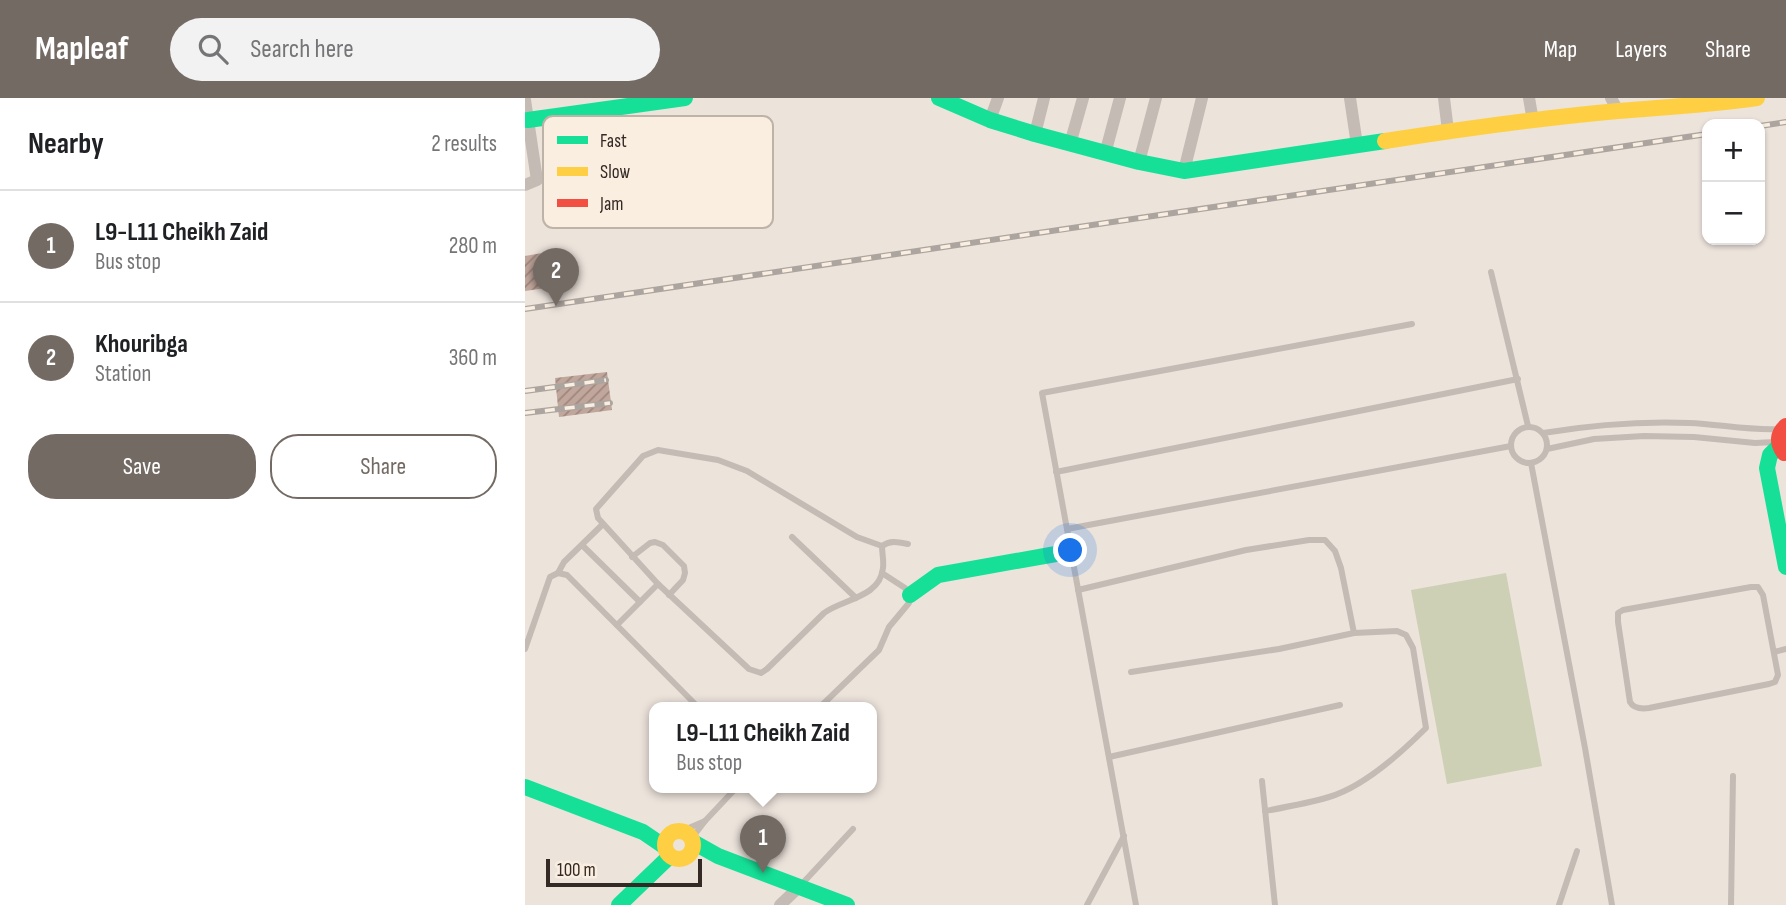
<!DOCTYPE html>
<html lang="en">
<head>
<meta charset="utf-8">
<style>
	body { margin:0; font-family:"Sofia Sans Condensed",sans-serif; background:#f2f2f2; color:#202124 }
	.controls { position:absolute; right:21px; top:21px; display:grid; overflow:hidden; border-radius:14px; box-shadow:0 2px 5px #0004 }
	.controls button { width:63px; height:63px; display:grid; place-items:center; padding:0; border:0; border-bottom:2px solid #e0e0e0; background:#fff; color:#202124; font:35px sans-serif }
	.scale { position:absolute; left:21px; bottom:18px; width:156px; box-sizing:border-box; padding-left:7px; border:4px solid #342924; border-top:0; font-size:19px; line-height:24px; white-space:nowrap; color:#342924; -webkit-text-stroke:5px #faeee1; paint-order:stroke }
	.you { position:absolute; left:546px; top:453px; width:24px; height:24px; margin:-18px; border:5px solid #fff; border-radius:50%; background:#1a73e8; box-shadow:0 0 0 10px #1a73e833 }
	.badge { display:grid; place-items:center; width:46px; height:46px; border-radius:50%; background:#746a64; color:#fff; font-size:23px; font-weight:700 }
	.pin { position:absolute; translate:-50% -58px; filter:drop-shadow(0 2px 4px #0008) }
	.pin::after { content:''; position:absolute; top:37px; width:24px; height:21px; background:inherit; clip-path:polygon(0 0,100% 0,50% 100%) }
	.popup { position:absolute; left:124px; top:604px; width:228px; height:91px; box-sizing:border-box; display:grid; place-content:center; border-radius:14px; background:#fff; filter:drop-shadow(0 2px 5px #0005); font-size:23px; white-space:nowrap; color:#757577 }
	.popup b { font-size:26px; color:#202124 }
	.popup::after { content:''; position:absolute; left:50%; top:100%; margin-left:-14px; border:14px solid transparent; border-top-color:#fff }
	.list { margin:0; padding:0; list-style:none }
	h2 { display:flex; justify-content:space-between; align-items:center; height:91px; margin:0; padding:0 28px; font-size:30px }
	h2 small { font-size:23px; font-weight:400; color:#757577 }
	.list li { display:grid; grid-template-columns:46px 1fr auto; gap:21px; align-items:center; box-sizing:border-box; height:112px; padding:0 28px; border-top:2px solid #e0e0e0 }
	.list b { display:block; font-size:26px; white-space:nowrap }
	.list p { margin:0; font-size:23px; white-space:nowrap; color:#757577 }
	.list em { font-size:23px; font-style:normal; color:#757577 }
	.actions { display:flex; gap:14px; padding:21px 28px }
	.actions a { flex:1; padding:16px 0; border:2px solid #746a64; border-radius:28px; text-align:center; font-size:24px; color:#746a64 }
	.actions .main { background:#746a64; color:#fff }
	.icon { flex:none; width:38px; height:38px; fill:none; stroke:currentColor; stroke-width:2; stroke-linecap:round; stroke-linejoin:round }
	.map { position:relative; flex:none; width:1261px; height:807px; overflow:hidden }
	header { display:flex; align-items:center; gap:42px; box-sizing:border-box; height:98px; padding:0 35px; background:#746a64; color:#fff }
	header strong { font-size:33px }
	nav { display:flex; gap:38px; margin-inline-start:auto; font-size:24px }
	.search { width:490px; height:63px; background:#f2f2f2; display:flex; align-items:center; gap:18px; box-sizing:border-box; padding:0 24px; border-radius:38px; color:#757577; font-size:26px }
	main { display:flex }
	aside { flex:1; background:#fff }
	.map>svg:first-child { display:block }
</style>
</head>
<body>
<header>
<strong>Mapleaf</strong>
<div class="search"><svg class="icon" aria-label="search" viewBox="0 0 24 24"><circle cx="10" cy="10" r="6"/><path d="M15 15l6 6"/></svg>Search here</div>
<nav><a>Map</a><a>Layers</a><a>Share</a></nav>
</header>
<main>
<aside>
<h2>Nearby<small>2 results</small></h2>
<ul class="list">
<li><span class="badge">1</span><div><b>L9-L11 Cheikh Zaid</b><p>Bus stop</p></div><em>280 m</em></li>
<li><span class="badge">2</span><div><b>Khouribga</b><p>Station</p></div><em>360 m</em></li>
</ul>
<div class="actions"><a class="main">Save</a><a>Share</a></div>
</aside>
<div class="map">
<svg width="1261" height="807" viewBox="0 0 1261 807">
	<defs>
		<pattern id="building-hatch" width="6" height="6" patternUnits="userSpaceOnUse" patternTransform="scale(1.75)"><rect width="6" height="6" fill="#c1a69c"/><path d="M-1 1l2-2M0 6l6-6M5 7l2-2" fill="none" stroke="#9e877f"/></pattern>
	</defs>
	<rect width="100%" height="100%" fill="#ece3db"/>
	<polygon fill="#cdd0b4" points="981,475 1017,668 922,686 886,492"/>
	<g fill="url(#building-hatch)">
		<polygon points="23,154 28,189 0,193 0,158"/>
		<polygon points="82,274 87,312 34,319 30,280"/>
	</g>
	<g fill="none" stroke-linecap="round" stroke-linejoin="round">
		<g stroke="#c4bbb5" stroke-width="6">
			<polyline points="966,174 1003,328"/>
			<circle cx="1004" cy="347" r="18"/>
			<path d="M1018 335C1067 327 1115 323 1164 325 1194 326 1225 333 1255 331"/>
			<polyline points="1022,351 1069,341 1119,338 1169,339 1230,345 1250,344"/>
			<polyline points="1006,365 1060,650 1087,807"/>
			<polyline points="531,374 993,281"/>
			<polyline points="542,431 986,348"/>
			<polyline points="267,439 331,500"/>
			<polyline points="57,447 115,504"/>
			<path d="M357 448C357 455 359 463 358 470 355 500 317 501 299 515L242 571 236 575 224 571 133 486 73 420 71 411 118 358 133 352 193 362 222 373 332 439 357 448C365 442 373 444 383 446"/>
			<polyline points="107,459 125,445 130,444 138,447 159,468 160,475 158,482 144,497"/>
			<polyline points="33,475 39,464 78,426"/>
			<path d="M1226 489H1233L1238 497 1253 577 1250 584 1244 586 1124 610C1117 611 1109 611 1105 604L1093 524V515L1098 512Z"/>
			<polyline points="553,492 721,452 784,442 800,442 810,453 816,470 829,535"/>
			<polyline points="92,527 133,486"/>
			<polyline points="0,551 25,479 33,475 42,477 173,609"/>
			<polyline points="1249,554 1261,551"/>
			<path d="M606 574 754 551 829 535 872 533 881 537 888 550 901 630C876 655 838 689 804 699 784 705 762 709 740 713"/>
			<polyline points="295,609 354,552 364,529 384,505 385,497 380,490 357,475"/>
			<polyline points="584,659 815,607"/>
			<polyline points="737,683 750,807"/>
			<polyline points="180,723 212,689"/>
			<polyline points="157,733 180,723 167,740"/>
			<polyline points="275,788 328,731"/>
			<polyline points="562,807 599,738"/>
			<polyline points="611,807 517,295 887,226"/>
			<polyline points="1034,807 1052,753"/>
			<polyline points="1206,807 1208,678"/>
		</g>
		<g stroke="#c4bbb5" stroke-width="12">
			<polyline points="825,0 832,47"/>
			<polyline points="919,0 923,33"/>
			<polyline points="1004,0 1008,23"/>
			<polyline points="1086,0 1093,13"/>
			<polyline points="0,2 12,82 0,87"/>
			<polyline points="465,22 473,0"/>
			<polyline points="510,36 519,0"/>
			<polyline points="545,46 558,0"/>
			<polyline points="580,56 595,0"/>
			<polyline points="614,64 631,0"/>
			<polyline points="659,73 677,0"/>
			<polyline points="255,807 274,789"/>
		</g>
		<g stroke="#16e098" stroke-width="16">
			<polyline points="414,0 465,22 510,36 614,64 659,73 860,43"/>
			<polyline points="3,22 160,0"/>
			<polyline points="1254,348 1245,357 1242,370 1261,469"/>
			<polyline points="385,497 413,477 542,454"/>
			<polyline points="0,689 118,734 140,749"/>
			<polyline points="168,744 193,758 322,807"/>
			<polyline points="94,807 145,758"/>
		</g>
		<g stroke="#ffcf43" stroke-width="16">
			<path d="M860 43C937 31 1015 20 1093 13 1140 9 1185 7 1232 0"/>
			<circle cx="154" cy="747" r="14"/>
		</g>
		<path stroke="#f24e42" stroke-width="16" d="M1259 355C1252 345 1252 336 1261 328"/>
		<g stroke="#aca49f" stroke-width="6">
			<g id="rail">
				<polyline points="1235,28 1261,24"/>
				<polyline points="0,211 1182,36"/>
				<polyline points="0,293 81,282"/>
				<polyline points="0,315 85,305"/>
			</g>
		</g>
		<use href="#rail" stroke="#faeee1" stroke-width="3.5" stroke-dasharray="10" stroke-linecap="butt"/>
	</g>
	<rect x="18" y="18" width="230" height="112" rx="10" fill="#faeee1" stroke="#bfb3a8" stroke-width="2"/>
	<rect x="32" y="38" width="31" height="8" fill="#16e098"/>
	<rect x="32" y="69" width="31" height="9" fill="#ffcf43"/>
	<rect x="32" y="101" width="31" height="8" fill="#f24e42"/>
	<g font-size="19" fill="#342924">
		<text x="75" y="49">Fast</text>
		<text x="75" y="80">Slow</text>
		<text x="75" y="112">Jam</text>
	</g>
</svg>
<div class="controls">
<button>+</button>
<button>−</button>
</div>
<div class="scale">100 m</div>
<div class="you"></div>
<div class="pin badge" style="left:238px;top:775px">1</div>
<div class="popup"><b>L9-L11 Cheikh Zaid</b>Bus stop</div>
<div class="pin badge" style="left:31px;top:208px">2</div>
</div>
</main>
</body>
</html>
